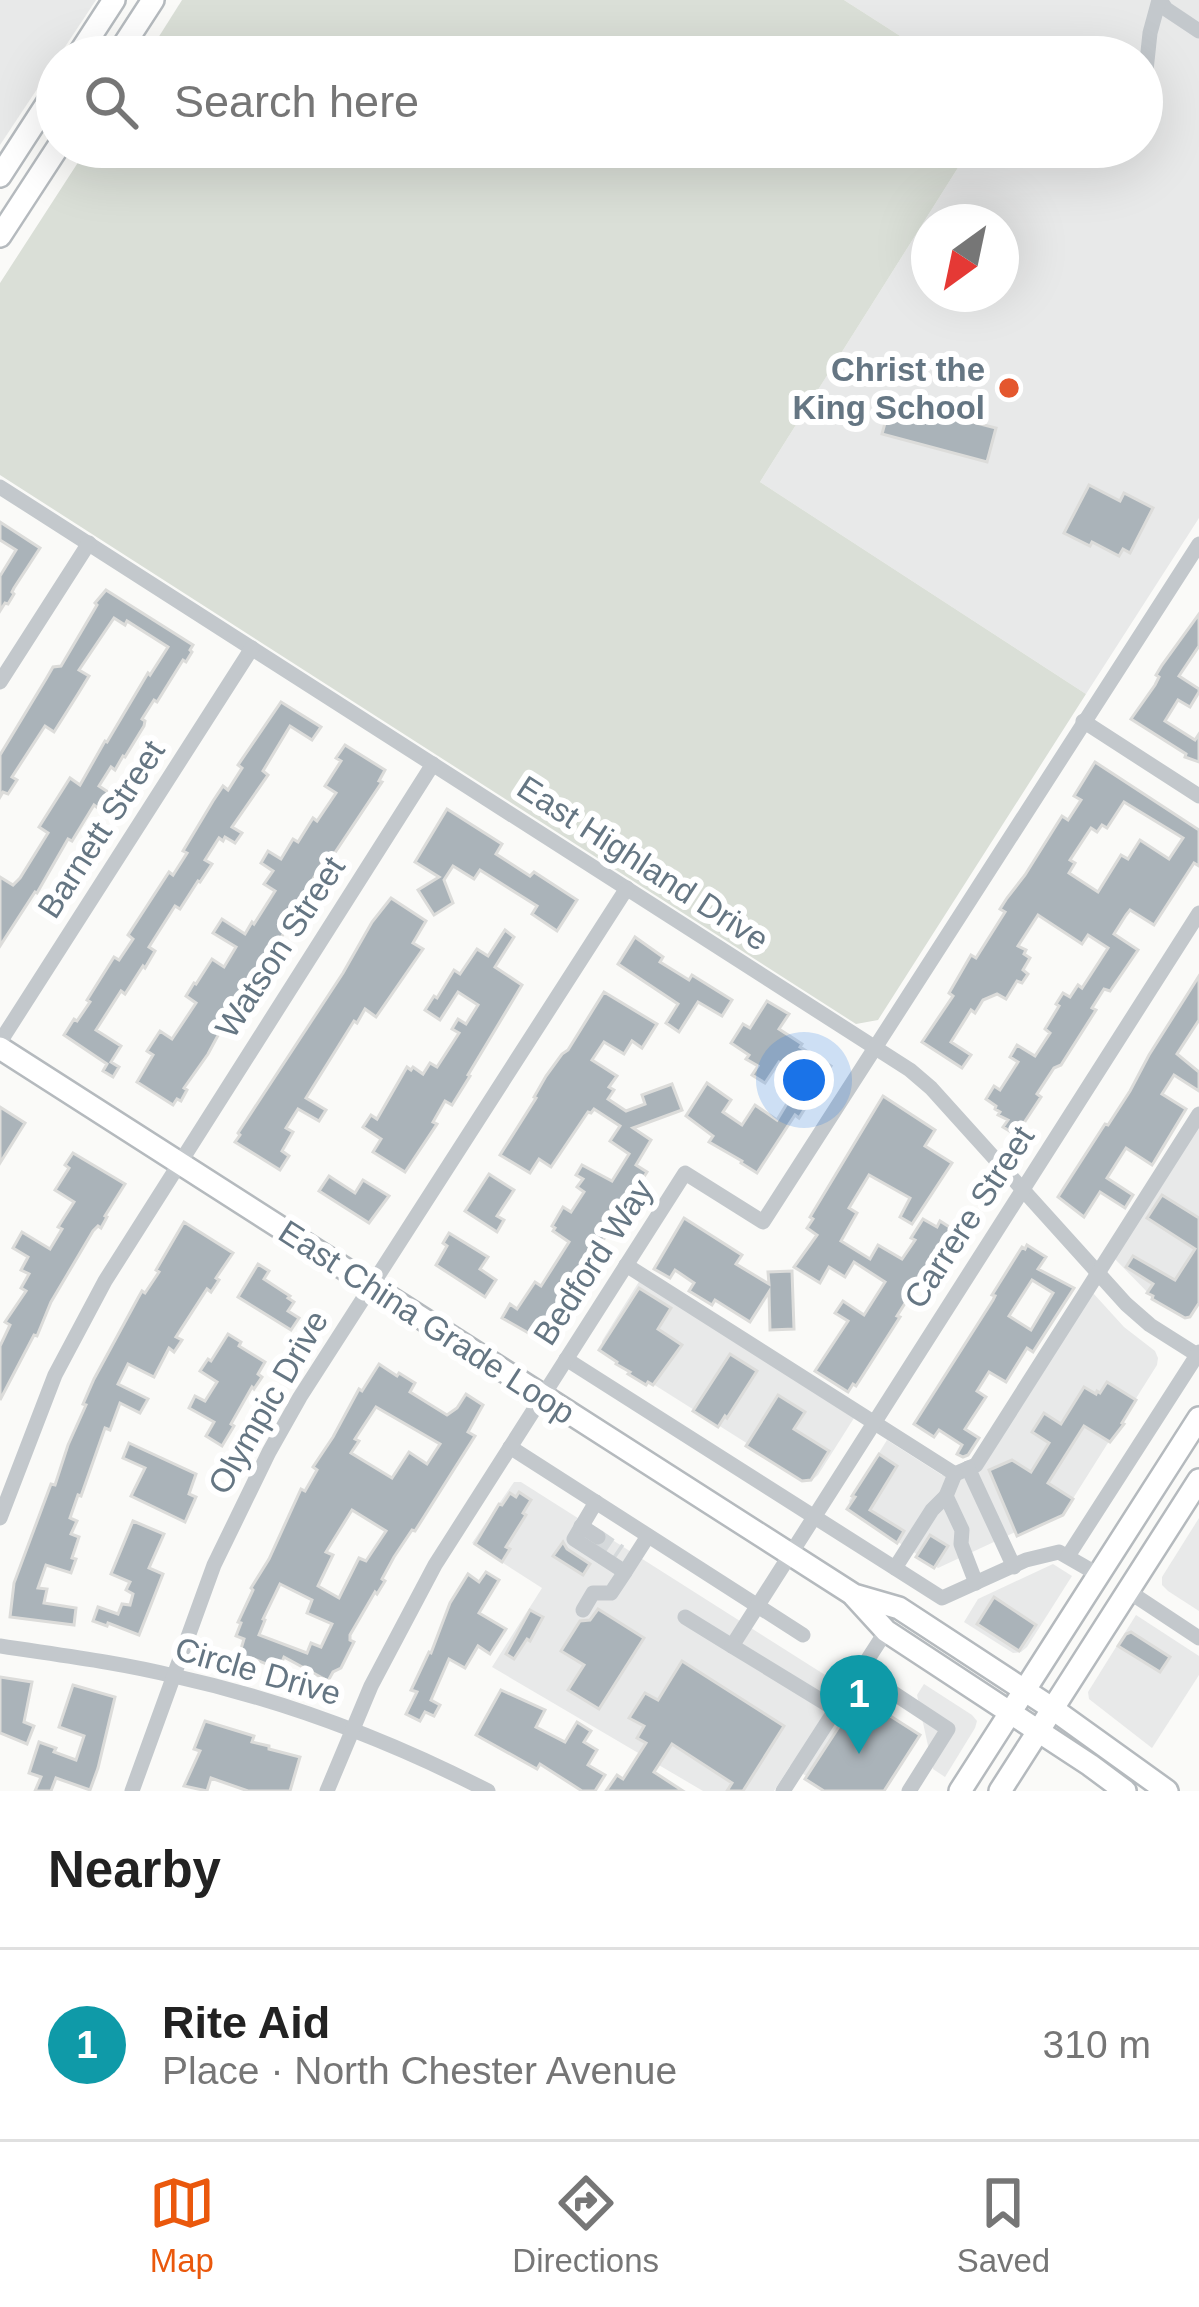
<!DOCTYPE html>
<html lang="en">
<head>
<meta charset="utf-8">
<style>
	body { margin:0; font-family:Helvetica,sans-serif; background:#f6f6f6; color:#222 }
	.compass { position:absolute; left:911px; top:204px; width:108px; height:108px; border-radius:50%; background:#fff; box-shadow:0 12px 48px #0002; rotate:213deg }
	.you { position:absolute; left:804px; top:1080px; width:42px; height:42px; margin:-30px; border:9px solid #fff; border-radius:50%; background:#1a73e8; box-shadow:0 0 0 18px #1a73e833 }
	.badge { display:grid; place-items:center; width:78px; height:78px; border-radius:50%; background:#ea580c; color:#fff; font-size:39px; font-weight:700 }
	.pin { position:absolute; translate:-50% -99px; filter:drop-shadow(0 3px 6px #0008) }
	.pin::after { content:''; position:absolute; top:63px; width:42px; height:36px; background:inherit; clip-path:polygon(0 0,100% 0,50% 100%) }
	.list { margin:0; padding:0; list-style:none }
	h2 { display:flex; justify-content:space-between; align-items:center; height:156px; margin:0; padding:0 48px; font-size:51px }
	h2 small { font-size:39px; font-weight:400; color:#767676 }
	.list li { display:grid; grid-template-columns:78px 1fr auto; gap:36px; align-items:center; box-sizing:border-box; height:192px; padding:0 48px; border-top:3px solid #e0e0e0 }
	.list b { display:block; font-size:45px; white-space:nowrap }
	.list p { margin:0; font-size:39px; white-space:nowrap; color:#767676 }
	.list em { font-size:39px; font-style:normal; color:#767676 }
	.icon { flex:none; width:66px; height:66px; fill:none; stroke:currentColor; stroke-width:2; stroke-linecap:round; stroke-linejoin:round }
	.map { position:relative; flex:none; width:1199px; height:1791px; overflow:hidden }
	.search { position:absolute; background:#fff; box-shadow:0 12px 48px #0002; left:36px; right:36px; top:36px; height:132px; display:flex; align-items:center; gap:30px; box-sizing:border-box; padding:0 42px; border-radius:66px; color:#767676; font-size:45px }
	.sheet { height:348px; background:#fff }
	nav { display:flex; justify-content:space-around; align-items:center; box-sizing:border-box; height:168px; border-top:3px solid #e0e0e0; background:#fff; font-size:33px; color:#767676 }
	nav a { display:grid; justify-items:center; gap:6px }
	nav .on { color:#ea580c }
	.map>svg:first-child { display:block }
</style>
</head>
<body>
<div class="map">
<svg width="1199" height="1791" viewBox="0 0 1199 1791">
	<rect width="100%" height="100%" fill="#fafaf8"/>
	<g fill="#e8e9e9" fill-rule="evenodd">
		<polygon points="0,0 96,0 0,145"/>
		<path d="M844 0H1199V518L1086 694 760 482 971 147H1142V57H933ZM929 222H1001V294H929Z"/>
		<polygon points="1199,1125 1199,1298 1186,1314 1179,1315 1156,1301 1114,1258"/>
		<polygon points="640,1280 854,1418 818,1475 812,1480 805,1480 607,1355 602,1349 602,1341"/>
		<polygon points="1093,1293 1124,1327 1155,1351 1158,1358 1157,1365 1067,1508 938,1568 855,1514 849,1501 887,1440 942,1475 989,1456"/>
		<polygon points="514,1482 521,1482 863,1699 831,1791 790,1766 774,1791 703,1791 492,1667 542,1588 472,1543"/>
		<polygon points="1199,1518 1199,1611 1168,1591 1162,1585 1162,1577"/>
		<polygon points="1053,1564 1072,1576 1027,1647 1021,1652 1013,1653 964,1622 978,1599"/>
		<polygon points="1136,1615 1199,1656 1199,1675 1152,1748 1089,1699 1088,1692"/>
		<polygon points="924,1684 972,1715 977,1721 975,1728 945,1777 933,1769 917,1695"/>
	</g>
	<g fill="#dadfd7">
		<polygon points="182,0 844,0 933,57 146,57"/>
		<polygon points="88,147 971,147 760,482 1086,694 878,1020 856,1024 0,475 0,283"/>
	</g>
	<g fill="#aab3b9" stroke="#dcdcda" stroke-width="3" fill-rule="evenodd">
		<polygon points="891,401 996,428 987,462 882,434"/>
		<polygon points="1089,485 1120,501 1124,493 1153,508 1130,553 1123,549 1119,556 1092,542 1090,546 1064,533"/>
		<polygon points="0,522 40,548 14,588 12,592 14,594 8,604 5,603 0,611 0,576 16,550 0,540"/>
		<polygon points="106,590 193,645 190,650 192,652 186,662 183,660 157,702 154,700 142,719 145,721 144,726 125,757 123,756 115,770 111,767 99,786 108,792 98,808 94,805 72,841 68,839 37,893 35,892 0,946 0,877 13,885 20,878 48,833 39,827 70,778 80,785 105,741 107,742 148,673 150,675 168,647 127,621 125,625 114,618 79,670 89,676 78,694 54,732 45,726 12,777 17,780 8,794 3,792 0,797 0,755 46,679 53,667 61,666 97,605 95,603"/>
		<polygon points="1199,614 1199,646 1179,676 1199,689 1199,692 1190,707 1178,700 1165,721 1195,740 1199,734 1199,762 1185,757 1186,754 1131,719 1155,685 1159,677 1156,675 1162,665"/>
		<polygon points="281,702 321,727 312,740 290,726 263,771 268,775 232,827 242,833 235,843 225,837 223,841 219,838 205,860 212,864 200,882 198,881 180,909 175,906 149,947 155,951 145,968 143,966 125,994 121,991 96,1030 121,1046 111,1062 119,1067 113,1077 103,1071 107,1064 64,1035 74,1019 77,1021 90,1002 87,1000 114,957 119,960 133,939 128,935 141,915 169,872 173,875 187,853 183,851 213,801 223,786 228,790 242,768 238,765"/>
		<polygon points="345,745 385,770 379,781 382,782 328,863 324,860 309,886 312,888 267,960 236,1002 208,1054 184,1088 187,1090 181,1101 177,1099 173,1105 137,1082 153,1055 147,1051 160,1031 172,1039 196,1003 186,996 194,983 196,984 212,959 224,967 236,947 213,933 222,919 245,934 252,922 254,924 275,891 264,884 273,871 261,863 268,851 281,859 293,839 298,842 313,818 317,821 336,793 325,786 341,761 336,758"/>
		<path d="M1095 762 1199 830V866L1194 863 1154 925 1130 910 1126 915 1114 934 1138 950 1110 991 1104 989 1092 1008 1096 1010 1061 1065 1054 1068 1037 1094 1041 1097 1016 1135 1003 1127 1008 1120 998 1115 1000 1112 995 1109 996 1106 986 1099 994 1086 1000 1090 1018 1062 1010 1057 1017 1045 1035 1056 1050 1033 1045 1029 1059 1006 1056 1004 1063 993 1070 997 1078 985 1082 988 1108 948 1088 935 1082 944 1038 915 1018 946 1026 950 1024 954 1030 958 1023 970 1028 974 1022 983 1017 981 1006 999 997 994 983 1000 975 1013 971 1010 951 1042 971 1055 962 1068 922 1042 953 996 949 993 971 955 976 958 1005 912 1000 909 1007 898 1025 875 1062 816 1068 820 1081 800 1074 796ZM1124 802 1183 838 1169 859 1140 840 1128 859 1121 855 1098 892 1069 873 1075 863 1070 860 1091 828 1097 832 1102 825 1107 828Z"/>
		<polygon points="447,809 502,844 496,854 530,876 534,872 577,900 557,931 532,914 537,906 480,870 474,879 453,866 444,880 453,903 434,915 418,890 439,877 415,862"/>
		<polygon points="391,898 426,921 413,943 423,949 376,1017 365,1009 357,1023 354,1021 306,1098 326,1110 319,1121 298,1109 286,1128 293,1132 282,1151 289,1156 280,1170 235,1142 240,1135 238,1133 343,973 372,922"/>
		<polygon points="505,930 514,937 495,967 522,985 468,1075 470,1076 452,1105 445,1101 433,1122 437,1124 405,1172 373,1152 381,1139 363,1127 371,1115 377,1119 407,1067 411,1070 413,1067 423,1074 430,1063 437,1067 459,1033 452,1029 458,1019 466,1024 478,1005 458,992 440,1020 425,1010 434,996 437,998 454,970 460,974 477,949 488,956"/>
		<polygon points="635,937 663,957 660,962 689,980 692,975 732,1000 722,1016 698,1002 679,1032 666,1023 678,1004 618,964"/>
		<polygon points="1199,976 1199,1020 1177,1054 1199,1072 1199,1091 1174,1075 1162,1094 1186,1109 1154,1162 1152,1165 1126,1148 1107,1178 1133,1195 1125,1208 1100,1192 1084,1217 1058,1197 1105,1124 1108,1125 1130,1091 1149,1055"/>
		<polygon points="604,992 657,1024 642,1048 632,1041 624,1054 604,1042 592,1060 617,1076 609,1087 614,1090 608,1099 626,1111 645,1104 642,1095 672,1084 682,1110 633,1128 651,1140 636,1165 647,1172 584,1270 580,1267 561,1297 565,1299 541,1337 534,1332 532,1335 502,1318 510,1304 517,1309 535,1282 541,1286 569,1242 553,1231 555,1228 552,1226 563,1207 571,1212 584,1192 577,1187 583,1179 576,1175 582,1165 612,1181 629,1154 610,1141 620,1126 594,1109 591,1113 588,1112 551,1167 539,1159 530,1173 500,1155 536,1098 534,1097 546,1076 562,1054 568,1050"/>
		<polygon points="767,1001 789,1014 779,1029 802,1044 800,1047 831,1066 799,1118 795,1115 757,1173 741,1163 742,1161 709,1142 713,1136 686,1116 707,1083 731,1100 723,1112 742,1125 755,1105 777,1120 803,1077 779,1062 765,1083 752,1075 758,1066 746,1059 749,1055 731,1043 743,1024 750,1028"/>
		<polygon points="883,1096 935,1130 925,1146 952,1163 912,1224 900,1217 910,1198 869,1175 849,1208 857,1213 841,1241 870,1259 878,1245 902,1259 915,1240 911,1238 923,1219 937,1227 940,1221 954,1230 922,1283 919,1281 897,1316 900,1317 856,1386 853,1384 848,1392 815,1371 848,1321 835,1313 843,1301 864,1315 885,1282 854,1262 845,1277 829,1267 820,1283 794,1267 817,1235 807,1228 813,1219 810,1217"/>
		<polygon points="0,1107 25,1123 0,1163"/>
		<polygon points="73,1153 125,1184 105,1216 107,1217 101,1228 98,1226 93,1231 51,1302 37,1336 34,1335 0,1400 0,1346 10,1325 5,1322 26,1291 21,1288 29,1274 21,1270 28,1257 13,1248 22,1232 50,1249 62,1229 58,1227 74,1202 55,1190 69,1168 65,1165"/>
		<polygon points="489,1174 514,1190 497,1216 504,1220 497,1232 465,1211"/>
		<polygon points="329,1176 355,1193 363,1180 389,1196 369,1223 319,1191"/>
		<polygon points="1162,1195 1199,1218 1199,1303 1190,1317 1185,1318 1152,1299 1153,1296 1147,1293 1153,1284 1126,1267 1133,1256 1175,1280 1195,1249 1147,1218"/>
		<polygon points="684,1218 742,1255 736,1264 769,1284 768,1272 792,1271 794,1329 770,1330 769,1292 750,1322 715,1300 712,1305 689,1291 694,1283 675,1270 670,1278 654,1269"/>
		<polygon points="184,1222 233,1253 216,1278 219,1280 211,1292 207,1289 176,1337 182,1340 174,1352 169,1348 154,1377 128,1364 118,1384 148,1399 140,1413 120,1403 110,1430 105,1428 81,1496 78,1495 70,1518 77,1521 71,1534 79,1537 72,1558 76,1559 71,1573 46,1565 38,1588 47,1589 44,1603 76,1608 74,1625 10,1617 14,1583 51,1484 55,1485 68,1445 86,1405 83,1404 94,1379 138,1298 142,1291 145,1293 159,1272 156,1270"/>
		<polygon points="449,1233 488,1257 480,1269 496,1280 485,1297 436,1265 447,1246 443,1243"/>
		<path d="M1027 1245 1046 1257 1038 1269 1074 1288 1033 1352 1027 1348 1006 1382 989 1372 977 1391 986 1397 965 1429 979 1438 968 1455 963 1457 957 1454 962 1445 939 1430 934 1437 914 1424 993 1300 995 1296 992 1295 1022 1247 1025 1249ZM1032 1280 1053 1293 1031 1330 1009 1316Z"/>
		<polygon points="258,1264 269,1271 264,1279 290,1296 288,1298 294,1302 288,1311 299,1318 291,1330 238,1297"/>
		<polygon points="639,1288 671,1308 658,1329 682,1345 653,1385 648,1382 646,1385 628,1374 630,1372 616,1364 617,1362 599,1350"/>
		<polygon points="228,1334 241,1342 239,1346 265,1362 258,1374 262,1377 254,1389 252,1387 231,1424 234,1426 222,1446 206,1436 214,1422 189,1408 195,1396 205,1401 217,1382 200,1371 208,1359 211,1361"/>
		<polygon points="730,1354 757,1371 727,1418 725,1416 718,1427 693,1411"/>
		<path d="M379 1364 397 1376 399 1373 415 1383 410 1392 447 1415 457 1408 466 1394 483 1405 468 1432 475 1436 415 1531 412 1530 394 1557 382 1579 385 1581 377 1594 375 1592 350 1635V1640L354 1642 341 1668 333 1672 328 1681 284 1657 279 1669 254 1659 252 1664 238 1659 244 1639 236 1636 241 1623 238 1622 253 1590 251 1588 269 1559 301 1489 305 1491 317 1470 313 1467 333 1437 359 1389 362 1391ZM376 1407 440 1444 427 1464 409 1452 392 1478 351 1453 359 1441 355 1439ZM352 1510 386 1531 366 1561 359 1558 339 1598 318 1586 333 1555 326 1552ZM280 1584 312 1600 307 1613 332 1624 321 1647 311 1643 307 1653 259 1635 265 1620 263 1619Z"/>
		<polygon points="1107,1382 1136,1400 1122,1423 1124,1424 1110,1442 1084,1426 1048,1483 1073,1499 1063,1515 1017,1536 989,1470 1012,1460 1031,1472 1049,1443 1032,1432 1044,1413 1061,1424 1084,1387 1096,1394 1097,1391 1100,1393"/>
		<polygon points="778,1395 805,1412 794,1429 829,1451 811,1480 802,1481 746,1446"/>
		<polygon points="129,1443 196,1474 189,1494 196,1497 185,1522 131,1496 145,1468 123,1458"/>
		<polygon points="879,1454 897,1466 870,1510 904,1531 897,1543 847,1509 855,1497 852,1496"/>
		<polygon points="519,1492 531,1500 523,1513 526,1515 506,1547 510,1549 502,1562 475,1544 499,1504 502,1505 510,1493 516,1497"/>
		<polygon points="133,1521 164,1534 149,1568 163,1574 139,1635 108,1623 107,1626 93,1621 98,1607 118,1614 122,1604 130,1605 133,1594 126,1590 130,1582 111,1574"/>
		<polygon points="930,1535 948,1546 934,1568 916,1557"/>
		<polygon points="563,1542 567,1549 590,1564 583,1575 553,1556"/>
		<polygon points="486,1572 499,1580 479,1613 506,1629 490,1654 478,1646 465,1668 449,1659 431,1700 440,1705 434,1716 425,1712 420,1721 406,1714 417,1692 411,1690 429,1652 431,1653 450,1603 468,1574 479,1582"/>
		<polygon points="994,1597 1036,1625 1019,1651 977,1624"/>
		<polygon points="598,1609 644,1638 599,1709 568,1690 584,1665 561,1651 580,1621 590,1620"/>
		<polygon points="530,1610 543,1617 530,1641 527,1639 514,1659 506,1654"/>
		<polygon points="1131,1632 1170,1657 1160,1672 1118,1646 1126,1634"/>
		<polygon points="682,1661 784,1726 743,1791 727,1791 732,1783 672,1744 654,1772 683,1791 606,1791 617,1775 623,1779 646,1743 637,1738 644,1726 629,1718 645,1693 658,1700"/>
		<polygon points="0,1677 32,1682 24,1722 34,1726 27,1744 0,1733"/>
		<polygon points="73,1685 115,1697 98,1768 90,1790 56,1778 51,1791 35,1791 41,1777 29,1773 39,1742 56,1748 54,1752 76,1760 84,1736 59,1727"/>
		<polygon points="501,1690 545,1710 536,1727 565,1742 577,1722 591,1731 584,1742 597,1750 588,1765 605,1775 595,1791 582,1791 540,1764 537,1769 476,1735"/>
		<polygon points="859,1696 920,1735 884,1791 824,1791 805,1779"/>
		<polygon points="205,1721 254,1736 252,1742 269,1746 269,1749 300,1757 290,1791 248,1791 211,1778 207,1791 184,1786 200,1751 194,1749"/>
	</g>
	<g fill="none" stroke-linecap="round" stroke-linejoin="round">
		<polyline stroke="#d5d9db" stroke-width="15" stroke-dasharray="15 8" stroke-linecap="butt" points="598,1537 620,1552"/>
		<g stroke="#b5babe" stroke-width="26">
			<g id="major">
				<polyline points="77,57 114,0"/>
				<polyline points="116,57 153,0"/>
				<polyline points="0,176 57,88"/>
				<polyline points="0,236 58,147"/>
				<polyline points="0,1048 854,1595 899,1608 1053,1709 1167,1791"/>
				<polyline points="854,1596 886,1631 1090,1765 1125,1791"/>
				<polyline points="960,1791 1199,1418"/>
				<polyline points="1000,1791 1199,1480"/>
			</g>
		</g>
		<g stroke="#c3c8cc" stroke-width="15">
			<polyline points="1160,0 1166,9 1199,31"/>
			<polyline points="1145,80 1150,33 1159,0"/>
			<polyline points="0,487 910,1070 931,1088 1126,1304 1150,1325 1199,1356"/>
			<polyline points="0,682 89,543"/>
			<polyline points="1083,721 1199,796"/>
			<polyline points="0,1042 252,648"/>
			<polyline points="626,1265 955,1474 976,1465 1199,1114"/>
			<polyline points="566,1359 942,1598 1026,1560 1059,1552 1099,1575"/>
			<polyline points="510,1447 803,1635"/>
			<polyline points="968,1468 1014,1567"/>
			<polyline points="955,1474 946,1496 962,1530 961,1544 976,1583"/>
			<polyline points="596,1502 574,1539 625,1572 648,1536"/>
			<polyline points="0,1518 55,1375 105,1281 433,764"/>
			<polyline points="581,1526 598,1537"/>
			<polyline points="1068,1556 1199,1352"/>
			<polyline points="895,1568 932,1510 946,1496"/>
			<polyline points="1128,1591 1199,1638"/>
			<polyline points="583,1610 593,1593 611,1593 625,1572"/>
			<polyline points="685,1617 732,1646 1199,913"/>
			<path d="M0 1646C58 1655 117 1662 174 1676 283 1700 389 1740 488 1791"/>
			<polyline points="732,1646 835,1709"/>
			<polyline points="860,1671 948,1729 909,1791"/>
			<polyline points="132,1791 214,1565 269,1452 300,1397 627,888"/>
			<polyline points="327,1791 371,1686 435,1565 685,1173 763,1222 1199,544"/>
			<polyline points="783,1791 886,1631"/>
		</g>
		<use href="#major" stroke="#fff" stroke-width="21"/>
	</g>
	<circle fill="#e4572e" stroke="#fff" stroke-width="4.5" cx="1009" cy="388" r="12"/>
	<g text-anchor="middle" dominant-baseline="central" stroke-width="12" stroke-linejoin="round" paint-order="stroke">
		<g font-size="33" font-weight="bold" fill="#657683" stroke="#fff" text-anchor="end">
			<text x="985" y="369">Christ the<tspan x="985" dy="38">King School</tspan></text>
		</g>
		<g font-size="33" fill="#657683" stroke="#fff">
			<text transform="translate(101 829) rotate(-57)">Barnett Street</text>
			<text transform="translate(643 863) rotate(33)">East Highland Drive</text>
			<text transform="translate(280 947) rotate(-57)">Watson Street</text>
			<text transform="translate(969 1217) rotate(-57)">Carrere Street</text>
			<text transform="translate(593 1262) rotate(-57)">Bedford Way</text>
			<text transform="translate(427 1322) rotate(33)">East China Grade Loop</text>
			<text transform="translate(268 1402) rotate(-60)">Olympic Drive</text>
			<text transform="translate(258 1671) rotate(16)">Circle Drive</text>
		</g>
	</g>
</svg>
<svg class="compass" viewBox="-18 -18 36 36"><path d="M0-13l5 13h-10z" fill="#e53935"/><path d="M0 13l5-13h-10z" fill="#767676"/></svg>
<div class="you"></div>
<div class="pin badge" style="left:859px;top:1754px;background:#0f9aa8">1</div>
<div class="search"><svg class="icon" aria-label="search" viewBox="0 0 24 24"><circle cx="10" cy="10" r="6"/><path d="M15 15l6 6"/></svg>Search here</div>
</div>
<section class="sheet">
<h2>Nearby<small></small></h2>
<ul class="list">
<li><span class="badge" style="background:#0f9aa8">1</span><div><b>Rite Aid</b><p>Place · North Chester Avenue</p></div><em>310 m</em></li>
</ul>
</section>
<nav>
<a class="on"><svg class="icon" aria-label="map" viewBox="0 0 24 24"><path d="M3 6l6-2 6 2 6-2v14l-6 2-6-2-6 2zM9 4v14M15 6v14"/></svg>Map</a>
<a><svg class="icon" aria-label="directions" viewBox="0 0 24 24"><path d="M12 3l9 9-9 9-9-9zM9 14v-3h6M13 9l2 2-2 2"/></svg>Directions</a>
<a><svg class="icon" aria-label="saved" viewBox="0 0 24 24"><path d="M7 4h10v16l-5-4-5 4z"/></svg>Saved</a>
</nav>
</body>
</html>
